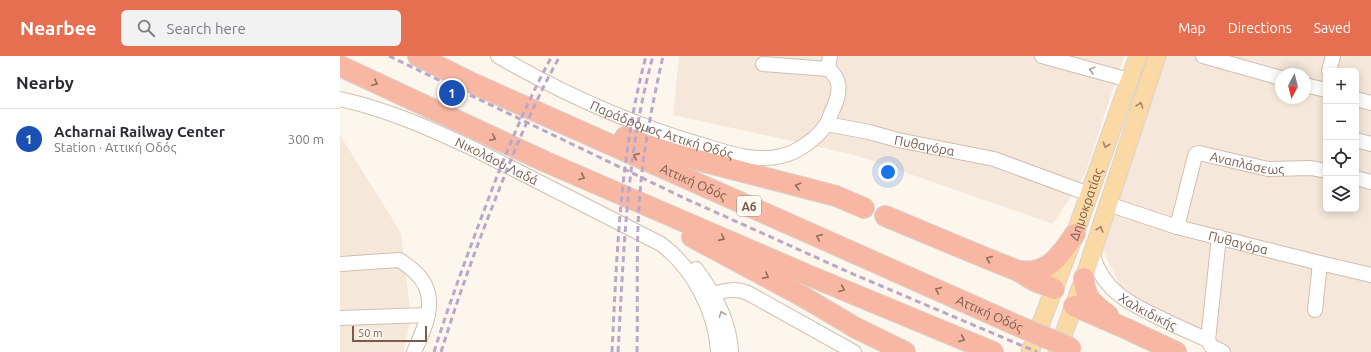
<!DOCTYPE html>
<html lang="en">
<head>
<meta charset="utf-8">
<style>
	body { margin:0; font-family:Ubuntu,sans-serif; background:#f2f2f3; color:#2b2b33 }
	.controls { position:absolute; right:12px; top:12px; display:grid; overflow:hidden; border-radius:6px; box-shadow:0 2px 10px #0003 }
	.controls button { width:36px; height:36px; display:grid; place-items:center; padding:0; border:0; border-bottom:1px solid #e1e1e2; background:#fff; color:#2b2b33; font:20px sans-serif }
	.compass { position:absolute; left:935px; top:12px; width:36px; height:36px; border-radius:50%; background:#fff; box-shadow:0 2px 10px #0003; rotate:187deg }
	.scale { position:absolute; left:12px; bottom:10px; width:75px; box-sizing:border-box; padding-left:4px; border:2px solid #7a5c4d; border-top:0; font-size:11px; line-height:14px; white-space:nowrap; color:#7a5c4d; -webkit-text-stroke:3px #fffaf3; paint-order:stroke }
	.you { position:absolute; left:548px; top:116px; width:14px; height:14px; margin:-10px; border:3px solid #fff; border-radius:50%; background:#1a73e8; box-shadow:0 0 0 6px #1a73e833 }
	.badge { display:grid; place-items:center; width:26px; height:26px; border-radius:50%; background:#e76f51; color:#fff; font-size:13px; font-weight:700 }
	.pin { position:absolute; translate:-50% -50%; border:2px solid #fff; box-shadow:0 1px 4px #0006 }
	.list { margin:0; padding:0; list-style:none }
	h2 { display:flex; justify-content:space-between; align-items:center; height:52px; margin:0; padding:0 16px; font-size:17px }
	h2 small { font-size:13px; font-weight:400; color:#7c7c81 }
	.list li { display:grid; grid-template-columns:26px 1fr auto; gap:12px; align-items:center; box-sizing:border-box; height:60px; padding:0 16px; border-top:1px solid #e1e1e2 }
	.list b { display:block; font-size:15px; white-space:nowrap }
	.list p { margin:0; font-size:13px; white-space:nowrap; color:#7c7c81 }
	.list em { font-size:13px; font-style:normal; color:#7c7c81 }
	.icon { flex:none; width:22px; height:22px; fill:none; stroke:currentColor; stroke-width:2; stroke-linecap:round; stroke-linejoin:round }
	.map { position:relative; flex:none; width:1031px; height:296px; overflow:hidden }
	header { display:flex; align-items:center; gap:24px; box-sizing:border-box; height:56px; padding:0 20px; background:#e76f51; color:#fff }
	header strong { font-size:19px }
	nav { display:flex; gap:22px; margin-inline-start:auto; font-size:14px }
	.search { width:280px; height:36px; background:#f2f2f3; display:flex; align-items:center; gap:10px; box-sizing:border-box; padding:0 14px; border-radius:6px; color:#7c7c81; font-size:15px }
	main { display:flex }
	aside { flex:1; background:#fff }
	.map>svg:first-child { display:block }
</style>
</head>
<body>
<header>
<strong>Nearbee</strong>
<div class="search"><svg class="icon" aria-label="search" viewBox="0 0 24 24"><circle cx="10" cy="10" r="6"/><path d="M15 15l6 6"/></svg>Search here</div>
<nav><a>Map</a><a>Directions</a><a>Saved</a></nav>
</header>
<main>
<aside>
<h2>Nearby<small></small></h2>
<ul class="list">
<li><span class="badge" style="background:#1a4fb4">1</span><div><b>Acharnai Railway Center</b><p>Station · Αττική Οδός</p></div><em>300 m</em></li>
</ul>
</aside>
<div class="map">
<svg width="1031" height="296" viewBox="0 0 1031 296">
	<rect width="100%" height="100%" fill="#fdf6ec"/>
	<g fill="#f5e8da" fill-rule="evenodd">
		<polygon points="339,0 784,0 745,118 713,168 515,99 333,59"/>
		<path d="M825 0H1031V296H890L842 266 787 243 763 195ZM986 15H1016V153H986ZM941 18H965V42H941Z"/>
		<polygon points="0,79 61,177 71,263 63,296 0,296"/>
	</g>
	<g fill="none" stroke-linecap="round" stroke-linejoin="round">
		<g stroke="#d1beb0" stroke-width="16">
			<g id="minor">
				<path id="s1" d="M158 0C225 39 295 70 369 91 391 98 418 106 441 100 457 97 478 82 487 67 490 62 491 56 494 51 500 36 502 23 488 13L490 0"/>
				<polyline points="702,0 789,24"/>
				<polyline points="863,0 941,22"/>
				<polyline points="423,8 488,13"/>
				<polyline points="989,15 993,0"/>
				<polyline points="965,29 986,34"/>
				<path id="s2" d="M0 43C47 53 91 73 134 93L321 188C353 212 376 256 378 296"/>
				<polyline points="1016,43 1031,47"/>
				<path id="s3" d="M487 68 529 76 558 84 654 103 749 138"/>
				<polyline points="1016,84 1031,88"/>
				<polyline points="1016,122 1031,126"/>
				<path id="s4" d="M768 148 837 171 980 207 1031 219"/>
				<path id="s5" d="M837 171 855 100 856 98 859 97 928 113 971 112 986 115"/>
				<path id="s6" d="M752 196C761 233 788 247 820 262 836 270 852 277 868 284L871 290 883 296"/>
				<path d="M0 208 59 204C65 207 69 211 74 215 101 239 86 269 74 296"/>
				<path d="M356 213C374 237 390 265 391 296"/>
				<path d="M374 238C386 234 395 232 408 237L514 296"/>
				<polyline points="975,254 980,207"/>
				<polyline points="0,262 88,259"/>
				<polyline points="868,284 879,181"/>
			</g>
		</g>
		<g stroke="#dad1cd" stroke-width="19">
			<g id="major">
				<path id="s7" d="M690 296 735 178 798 0"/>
				<polyline points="717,296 744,222 817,0"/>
			</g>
		</g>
		<g stroke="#dad1cd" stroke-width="22">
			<g id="highway">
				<path id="s8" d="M78 0 132 27 685 273"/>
				<polyline points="0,10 206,106 470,220 653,296"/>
				<polyline points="285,81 306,89 342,100 496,140 524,152"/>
				<path d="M545 160C589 178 632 197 676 214 684 217 691 225 700 227 705 229 709 230 714 233"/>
				<polyline points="352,181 462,240 516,272 565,296"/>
				<path d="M679 215C708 219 720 200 735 178"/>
				<path d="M744 222C744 241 753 248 768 259"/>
				<polyline points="734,250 787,273 836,296"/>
			</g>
		</g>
		<use href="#minor" stroke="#fff" stroke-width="14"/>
		<use href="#major" stroke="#fbd9a5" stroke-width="17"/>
		<use href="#highway" stroke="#f7b7a3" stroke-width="20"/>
		<g stroke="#b9a8c9" stroke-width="3" stroke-dasharray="6 4" stroke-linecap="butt">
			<polyline points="49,0 344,142 513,218 697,296"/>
			<path d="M94 296C111 242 131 189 151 136 169 89 188 44 212 0"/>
			<path d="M101 296C117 245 135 194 155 144 174 95 194 46 220 0"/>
			<path d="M272 296C277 197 280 97 306 0"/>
			<path d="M278 296C284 195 286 98 313 0"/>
			<path d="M297 296C298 247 296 198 299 150 302 99 312 50 323 0"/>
		</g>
		<g stroke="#dad1cd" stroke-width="22" stroke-linecap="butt">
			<polyline id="highway-bridge" points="685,273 731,292"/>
		</g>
		<use href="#highway-bridge" stroke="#f7b7a3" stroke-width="20"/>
	</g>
	<defs><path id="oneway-chevron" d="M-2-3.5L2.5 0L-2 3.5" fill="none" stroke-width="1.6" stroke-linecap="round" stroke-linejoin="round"/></defs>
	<g stroke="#af9d94">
		<use href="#oneway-chevron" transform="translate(752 14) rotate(-165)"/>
		<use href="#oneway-chevron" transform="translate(382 258) rotate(-111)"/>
	</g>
	<g stroke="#936e5e">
		<use href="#oneway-chevron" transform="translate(35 27) rotate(25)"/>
		<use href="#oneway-chevron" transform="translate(153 82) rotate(25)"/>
		<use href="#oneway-chevron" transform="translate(296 100) rotate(-156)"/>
		<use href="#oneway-chevron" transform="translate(242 121) rotate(23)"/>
		<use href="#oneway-chevron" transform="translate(458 130) rotate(-165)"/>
		<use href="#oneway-chevron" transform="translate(479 181) rotate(-156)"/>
		<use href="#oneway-chevron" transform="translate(382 182) rotate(24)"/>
		<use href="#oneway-chevron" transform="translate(649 203) rotate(-158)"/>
		<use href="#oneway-chevron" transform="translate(426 220) rotate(28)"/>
		<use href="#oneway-chevron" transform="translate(502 233) rotate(23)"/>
		<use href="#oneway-chevron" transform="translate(598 234) rotate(-156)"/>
		<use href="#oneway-chevron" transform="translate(622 283) rotate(23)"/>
	</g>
	<g stroke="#a18267">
		<use href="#oneway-chevron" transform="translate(800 49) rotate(-72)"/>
		<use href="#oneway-chevron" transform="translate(766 89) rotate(109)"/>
		<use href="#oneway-chevron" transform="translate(760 173) rotate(-72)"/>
	</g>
	<g text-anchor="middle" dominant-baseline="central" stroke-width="3" stroke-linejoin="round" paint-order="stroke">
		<rect fill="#fffaf3" stroke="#a28b7f" stroke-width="1" x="397" y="140" width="24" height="20" rx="3"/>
		<g font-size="12" font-weight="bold" fill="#7a5c4d">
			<text x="409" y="150">Α6</text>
		</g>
		<g font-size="13" fill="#7a5c4d" stroke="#fffaf3">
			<text stroke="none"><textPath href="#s1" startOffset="180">Παράδρομος Αττική Οδός</textPath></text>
			<text stroke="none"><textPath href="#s3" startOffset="100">Πυθαγόρα</textPath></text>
			<text stroke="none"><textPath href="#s2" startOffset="169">Νικολάου Λαδά</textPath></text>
			<text stroke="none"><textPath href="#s5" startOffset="128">Αναπλάσεως</textPath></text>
			<text stroke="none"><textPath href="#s8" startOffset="303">Αττική Οδός</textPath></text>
			<text stroke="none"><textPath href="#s7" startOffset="158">Δημοκρατίας</textPath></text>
			<text stroke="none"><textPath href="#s4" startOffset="136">Πυθαγόρα</textPath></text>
			<text stroke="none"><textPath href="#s6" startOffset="85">Χαλκιδικής</textPath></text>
			<text stroke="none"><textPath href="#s8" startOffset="627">Αττική Οδός</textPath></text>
		</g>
	</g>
</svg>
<div class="controls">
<button>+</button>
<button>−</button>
<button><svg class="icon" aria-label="locate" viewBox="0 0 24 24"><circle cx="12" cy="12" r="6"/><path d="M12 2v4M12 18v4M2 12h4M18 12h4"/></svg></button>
<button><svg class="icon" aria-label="layers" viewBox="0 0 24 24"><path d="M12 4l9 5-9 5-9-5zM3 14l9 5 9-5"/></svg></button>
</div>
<svg class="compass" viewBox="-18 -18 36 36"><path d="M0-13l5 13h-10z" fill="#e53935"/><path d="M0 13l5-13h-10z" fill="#7c7c81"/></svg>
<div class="scale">50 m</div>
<div class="you"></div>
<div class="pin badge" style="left:112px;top:37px;background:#1a4fb4">1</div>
</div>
</main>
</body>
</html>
